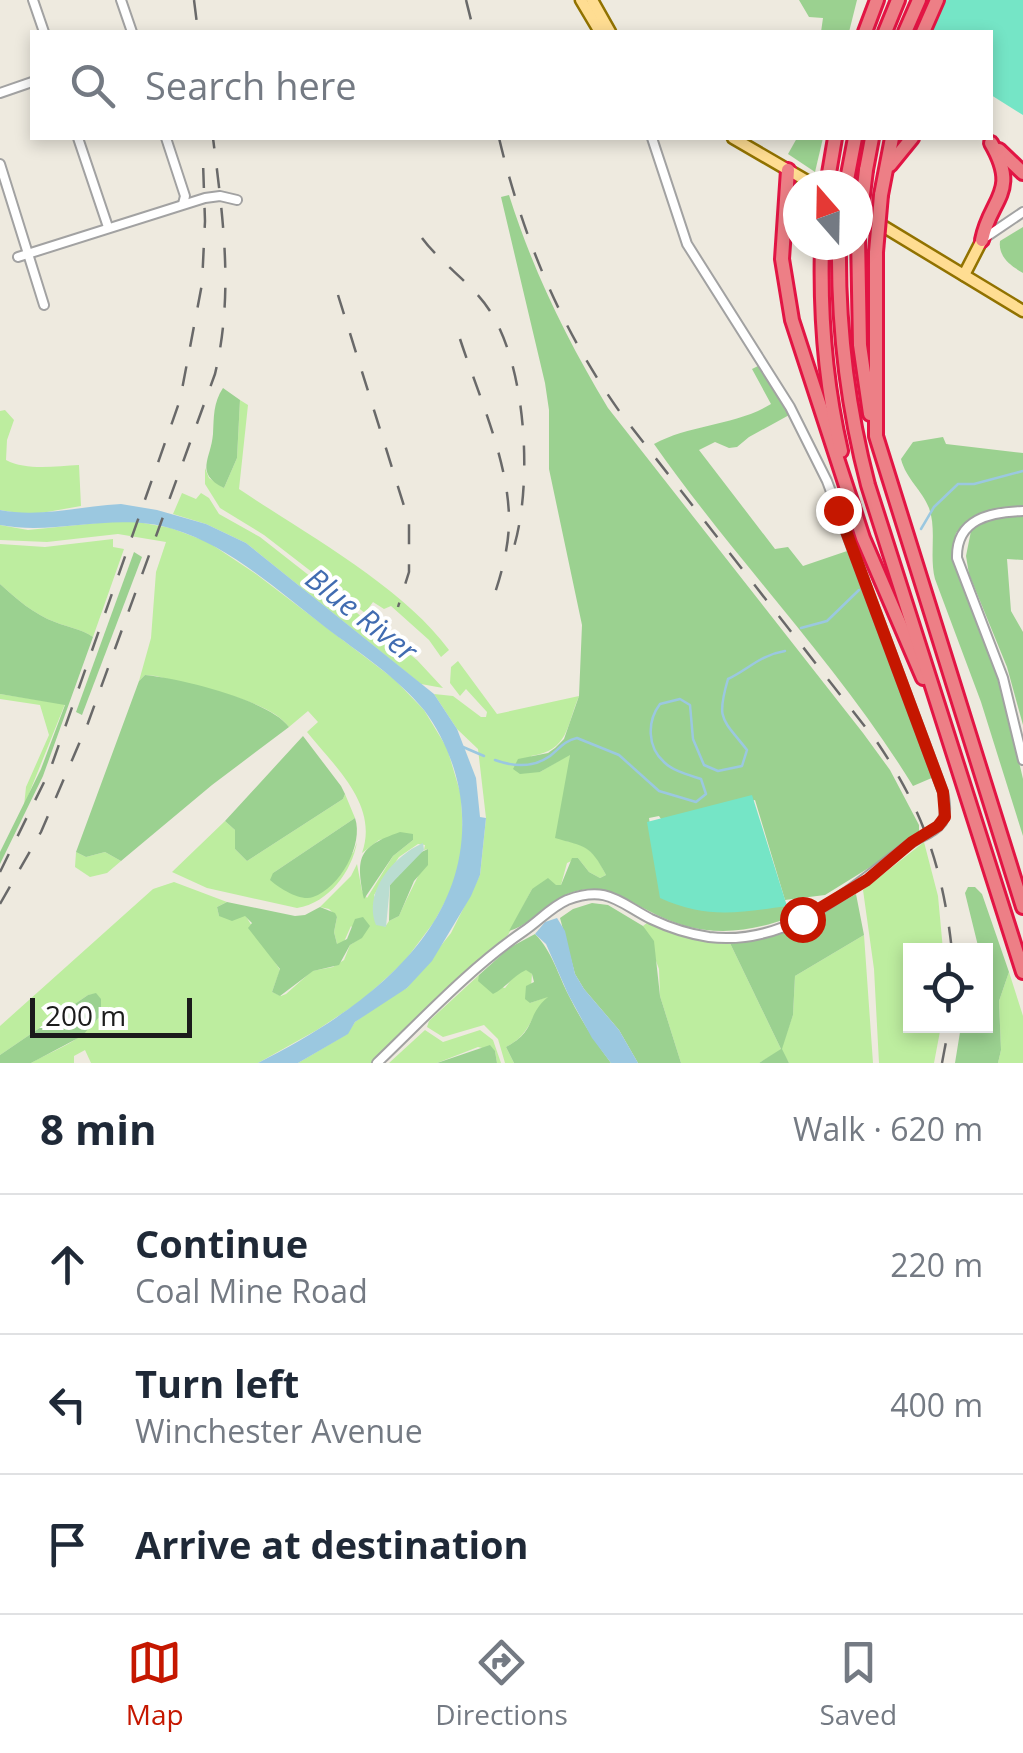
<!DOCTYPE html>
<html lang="en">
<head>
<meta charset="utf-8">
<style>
	body { margin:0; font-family:"Open Sans",sans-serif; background:#f2f2f3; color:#1f2937 }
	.controls { position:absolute; right:30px; bottom:30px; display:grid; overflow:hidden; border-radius:0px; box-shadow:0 5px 15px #0003 }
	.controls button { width:90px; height:90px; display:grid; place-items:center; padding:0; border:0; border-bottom:2px solid #e0e1e3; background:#fff; color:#1f2937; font:50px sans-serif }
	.compass { position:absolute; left:783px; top:170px; width:90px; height:90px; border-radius:50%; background:#fff; box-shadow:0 5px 15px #0003; rotate:340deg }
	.scale { position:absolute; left:30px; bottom:25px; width:162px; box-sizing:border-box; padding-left:10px; border:5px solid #1b1b1b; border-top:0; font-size:28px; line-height:35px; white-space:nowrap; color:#1b1b1b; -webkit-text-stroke:8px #fff; paint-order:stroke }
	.stop { position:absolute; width:30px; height:30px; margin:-22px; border:8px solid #c51700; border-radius:50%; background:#fff }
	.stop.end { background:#c51700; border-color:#fff; box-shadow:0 2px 10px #0008 }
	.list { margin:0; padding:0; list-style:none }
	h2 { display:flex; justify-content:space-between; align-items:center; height:130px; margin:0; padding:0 40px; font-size:42px }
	h2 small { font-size:32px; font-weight:400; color:#747a83 }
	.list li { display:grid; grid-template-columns:65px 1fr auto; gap:30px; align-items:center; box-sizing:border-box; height:140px; padding:0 40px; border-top:2px solid #e0e1e3 }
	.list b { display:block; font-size:38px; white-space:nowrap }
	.list p { margin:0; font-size:32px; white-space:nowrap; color:#747a83 }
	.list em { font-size:32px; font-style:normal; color:#747a83 }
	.icon { flex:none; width:55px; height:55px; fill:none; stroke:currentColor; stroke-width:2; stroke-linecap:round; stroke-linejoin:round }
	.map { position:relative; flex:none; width:1023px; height:1063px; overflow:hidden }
	.search { position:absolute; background:#fff; box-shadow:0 5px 15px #0003; left:30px; right:30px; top:30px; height:110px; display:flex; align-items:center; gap:25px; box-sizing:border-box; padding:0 35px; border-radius:0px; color:#747a83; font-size:38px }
	.sheet { height:550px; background:#fff }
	nav { display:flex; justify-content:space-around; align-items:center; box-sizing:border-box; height:140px; border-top:2px solid #e0e1e3; background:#fff; font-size:28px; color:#747a83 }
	nav a { display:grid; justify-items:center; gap:5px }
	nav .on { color:#c51700 }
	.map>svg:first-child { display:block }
</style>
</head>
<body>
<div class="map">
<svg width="1023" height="1063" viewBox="0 0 1023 1063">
	<rect width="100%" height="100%" fill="#eeeadf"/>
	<g fill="#bded9f" fill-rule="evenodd">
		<path d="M240 400 248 405 239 489C306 534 402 586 449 650L441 657 429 640 391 606 384 609 373 602 365 613 264 535 220 508 205 484V468L209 478 224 488 237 458Z"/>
		<path d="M5 410 14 420 7 440 6 460C27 471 56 466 79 465L81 506 30 515 0 510V411Z"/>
		<polygon points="182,493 196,499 201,493 209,498 219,514 260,537 417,660 443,688 421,684 246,543 206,524 173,514"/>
		<path d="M127 520 171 528 208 542 256 574 394 679 424 710 447 748 461 795 463 838 457 880 434 922 404 962 361 1001 317 1030 258 1063H91L85 1050 74 1056V1063H31C59 1047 100 1036 101 1000L96 994 88 995 0 1055V1026L153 889 174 882 227 902 217 907 219 916 245 915 280 970 272 992 281 996 286 994 312 971 333 967 344 960 350 945 361 938 351 926 343 944H337L334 932 337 917 329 909 320 907 351 876 357 864 362 891 367 898 393 856 413 840V834L379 840 362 853C379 805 335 767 307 732L318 722 308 711 289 727C269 699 189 685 156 676L145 675 139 681 151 638 156 572 166 542 118 534 47 542 0 540V525L28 530ZM418 844 425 845 424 850 428 849C422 873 409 892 399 916L389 921 385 927 374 895 399 857Z"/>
		<path d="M113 539V547L124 549 93 637C80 628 69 628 55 622 35 615 15 598 0 584V544L45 547Z"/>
		<path d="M458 661 497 714 579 696C566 727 569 750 531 756L540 772 570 754 566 841C589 845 596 854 606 875L600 878 589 872 578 858 567 863 561 885 532 889 508 935 372 1063H298L347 1034 355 1022 389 997 407 988 451 933 480 875 486 818 478 749 457 729 434 694 453 696 481 717H486L487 712 466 689 460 696 450 683 451 667Z"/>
		<polygon points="0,694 65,704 24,806 26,787 49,735 40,705 0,699"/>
		<path d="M345 794 355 818 273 873 353 853 357 842C352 871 329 903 297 908L207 888 172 872 225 821 235 830V849L247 861 343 799Z"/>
		<polygon points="924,842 938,896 943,950 910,951 910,1026 941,1026 934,1063 879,1063 874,969 863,890"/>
		<polygon points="76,852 86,857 105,852 121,861 107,873 90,877 75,867"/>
		<polygon points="648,922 690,937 729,941 781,1049 793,1015 795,976 864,935 873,1063 789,1063 781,1050 759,1063 681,1063 660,996 659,969 643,926"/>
		<path d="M526 969 532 974 530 1003 552 995C527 1014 535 1032 506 1047L514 1063H505L498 1039 484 1025 443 1037 427 1027 429 1021 479 975V981L505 988 515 975Z"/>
		<polygon points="1009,972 1023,1016 1023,1063 998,1063 1001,1050 999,1001"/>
		<polygon points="425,1030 443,1042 480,1030 493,1040 501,1063 497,1063 495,1051 478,1047 437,1063 389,1063"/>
	</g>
	<g fill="#9bd190">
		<polygon points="799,0 857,0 849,32 821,32 823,18 809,17"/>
		<polygon points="797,138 823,138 815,172 788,154"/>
		<path d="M509 195C533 271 567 340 608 408L863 733 890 770 919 825V831L880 861 825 895 785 900 755 800 663 822 659 816 649 818 657 872 783 904 788 918C737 937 695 936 647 910 629 901 611 888 590 889 551 891 541 921 509 931L532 889 548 878 556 885H561L572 858H578L589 872 600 878 606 875C590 844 585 847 555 838L570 755 540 772 520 774 513 769 518 759 548 753 555 748 564 739 579 696 582 625 549 469V410L545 383 501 197Z"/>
		<path d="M1023 227V273C1011 266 998 257 1000 241Z"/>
		<path d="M760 365 791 414 749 437 737 447 729 448 715 442 699 450 775 549 788 547 803 566 850 550 934 777 913 786C838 664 736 561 654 444 690 424 735 426 771 404L752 369Z"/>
		<path d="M223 388 240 400 237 458 224 488C194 473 211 459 213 434 214 417 213 403 223 388Z"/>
		<path d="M943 437 946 444 1023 453V560L1007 559 1011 611 1023 632V725L1007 667 969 574 966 556 971 531 966 522 956 533 952 557 1000 681 1023 779V836L981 702 935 579C929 556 937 530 929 508 922 490 906 479 901 459L913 442Z"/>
		<polygon points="134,552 142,557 82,715 76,712"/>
		<path d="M0 584C15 598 35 615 55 622 69 628 80 628 93 637L43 776 0 864V852L41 769 65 705 0 694Z"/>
		<path d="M145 675C178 678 270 700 289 727L212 785 121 861 105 852 86 857 76 852 139 681Z"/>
		<polygon points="303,736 341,786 345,794 343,799 247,861 235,849 235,830 225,821"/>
		<path d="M355 818C364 844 340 888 313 897 301 902 279 888 270 880L273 873Z"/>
		<path d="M400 832 413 834V840L393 856 364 899C356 858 357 847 400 832Z"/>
		<polygon points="428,849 428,865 414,881 399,916 389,921 390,885 417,854"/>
		<polygon points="968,887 975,887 982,894 1009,972 999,1001 1001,1050 998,1063 955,1063 961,1026 986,1026 986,951 979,950 965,893"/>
		<path d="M856 894 864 935 795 976 793 1015 782 1049 789 1063H759L781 1049 729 941C777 936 814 917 856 894Z"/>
		<polygon points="227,902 295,916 305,915 320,907 335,913 337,917 334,932 337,944 347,939 355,919 363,917 370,926 362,938 350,945 339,965 313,971 280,996 272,992 280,969 248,928 252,923 245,916 232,921 219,916 217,907"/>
		<polygon points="592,903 608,905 643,926 654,941 660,996 681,1063 638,1063 619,1030 584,989 575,974 560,918 573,909"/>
		<path d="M535 934C552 951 558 975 569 996 581 1020 595 1042 611 1063H514L506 1047C538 1030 525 1016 548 997L530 1003 525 999 526 986 534 982 532 974 526 970C513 976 507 987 493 994L478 981 479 975 509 948Z"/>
		<polygon points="96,993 101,999 101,1015 82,1036 31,1063 0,1063 0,1055 88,995"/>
		<polygon points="490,1045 495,1051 497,1063 437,1063"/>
	</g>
	<path fill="#baddd1" d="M423 843 424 850 390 885 386 927 376 925C363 891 394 856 423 843Z"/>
	<g fill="#75e5c6">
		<polygon points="945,0 1023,0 1023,115 991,95 990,32 931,32"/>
		<path d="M752 795 787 906C738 913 706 919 660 898L647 822Z"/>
	</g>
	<g fill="#9bc8e0">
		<path d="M121 504 157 510 206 524 246 543 434 694 457 729 476 778 480 817 486 818 480 875 471 896 432 961 407 988 355 1022 348 1034 298 1063H258C355 1014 468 937 462 815 461 779 446 739 424 710 397 677 358 652 325 627 278 591 230 546 173 529 114 511 58 536 0 525V510C40 518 80 506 121 504Z"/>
		<polygon points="557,918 565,931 575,974 584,989 619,1030 638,1063 611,1063 592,1038 568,994 546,944 535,934 545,922"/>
	</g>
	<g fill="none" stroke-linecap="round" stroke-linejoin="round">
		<g stroke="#9bc8e0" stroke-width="2.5">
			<polyline points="921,529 934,507 958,484 974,484 1023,471"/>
			<polyline points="801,628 827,621 859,590"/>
			<polyline points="463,747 484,756"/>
			<path d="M495 760C514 767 533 768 550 756 560 748 564 741 577 738L619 755 659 791 696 802 706 794 701 779C689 775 673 771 664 762 647 747 647 721 660 704L680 699 690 705 693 739 704 765 718 771 742 766 747 750C722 718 716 720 728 679 749 669 760 655 785 651"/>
		</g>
		<g stroke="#a2a2a2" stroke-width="12">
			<g id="minor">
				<polyline points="33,0 44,32"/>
				<polyline points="121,0 132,32"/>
				<polyline points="0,93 32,82"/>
				<polyline points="78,138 108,227"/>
				<polyline points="166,138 185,196 183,204"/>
				<polyline points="0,164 44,305"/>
				<polyline points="986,237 1023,212"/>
				<polyline points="18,257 205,198 220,196 237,200"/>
				<path d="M1023 511C990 512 956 519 957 558L1003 678 1023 760"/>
				<path d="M377 1063C424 1018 470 968 524 931 539 921 551 907 567 900 607 885 618 902 651 919 670 928 689 934 709 937 790 947 852 887 911 843 921 836 935 832 942 822 947 813 945 802 943 792L827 481 790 407 687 244 652 138"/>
			</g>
		</g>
		<g stroke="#917200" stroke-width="15">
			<g id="major">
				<polyline points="581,0 600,32"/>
				<polyline points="592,0 610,32"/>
				<polyline points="733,138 814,185"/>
				<polyline points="858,211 1023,311"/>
				<polyline points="964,275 982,240"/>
			</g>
		</g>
		<g stroke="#e21544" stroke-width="18">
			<g id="highway">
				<polyline points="865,32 877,0"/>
				<polyline points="885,32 898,0"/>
				<polyline points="905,32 919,0"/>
				<polyline points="923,32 937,0"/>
				<polyline points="999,150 1023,173"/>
				<polyline points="890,165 912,138"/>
				<polyline points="788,170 782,259 792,320 863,538 923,678"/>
				<polyline points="866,170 872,138"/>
				<polyline points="827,185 835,138"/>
				<polyline points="846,185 855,138"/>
				<polyline points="881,195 892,138"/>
				<polyline points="858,236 860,345 870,414"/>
				<path d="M982 240C990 198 1020 193 991 143"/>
				<path d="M822 245C820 315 825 382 841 451"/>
				<path d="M839 245C838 328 847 405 868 485L1023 972"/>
				<polyline points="876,252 876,436 1023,907"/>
			</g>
		</g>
		<use href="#minor" stroke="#fff" stroke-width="8"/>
		<use href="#major" stroke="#ffdd92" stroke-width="10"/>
		<use href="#highway" stroke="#ed7f86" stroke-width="12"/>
		<g stroke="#696969" stroke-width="2.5" stroke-dasharray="20 20" stroke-linecap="butt">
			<polyline points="194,0 198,32"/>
			<polyline points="466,0 474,32"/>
			<path d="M499 138C523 238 561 330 622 415L877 742C923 810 943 868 952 951"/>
			<path d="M422 238C442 265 472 283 490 311 527 368 533 487 513 550"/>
			<polyline points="338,295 409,522 409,572 398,607"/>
			<path d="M460 339C478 394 509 462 509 520 509 546 502 572 494 596"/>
			<polyline points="0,872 50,770 180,400 202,284 205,221 203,162"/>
			<path d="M0 904 41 832 88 723 215 374C234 294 223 218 213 138"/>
			<polyline points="942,1063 949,1026"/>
		</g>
		<g stroke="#e21544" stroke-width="18" stroke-linecap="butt">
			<g id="highway-bridge">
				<polyline points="858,236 866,170"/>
				<polyline points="876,252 881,195"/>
			</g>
		</g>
		<use href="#highway-bridge" stroke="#ed7f86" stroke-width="12"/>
	</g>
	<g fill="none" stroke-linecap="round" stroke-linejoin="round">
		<polyline stroke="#c51700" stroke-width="12" points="802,919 867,880 912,842 938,826 945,817 943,792 838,510"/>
	</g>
	<g text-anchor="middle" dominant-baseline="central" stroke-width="8" stroke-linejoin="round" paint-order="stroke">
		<g font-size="30" font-style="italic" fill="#416cb1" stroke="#fff">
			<text transform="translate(362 614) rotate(38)">Blue River</text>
		</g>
	</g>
</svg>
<div class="controls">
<button><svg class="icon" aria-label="locate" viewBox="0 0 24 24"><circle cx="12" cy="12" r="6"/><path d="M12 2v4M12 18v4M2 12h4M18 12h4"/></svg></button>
</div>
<svg class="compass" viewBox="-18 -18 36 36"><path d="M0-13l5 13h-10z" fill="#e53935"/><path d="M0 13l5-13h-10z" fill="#747a83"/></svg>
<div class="scale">200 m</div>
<div class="stop" style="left:802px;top:919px"></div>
<div class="stop end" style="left:838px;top:510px"></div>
<div class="search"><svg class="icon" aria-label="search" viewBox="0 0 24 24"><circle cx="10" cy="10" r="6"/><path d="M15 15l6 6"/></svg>Search here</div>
</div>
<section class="sheet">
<h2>8 min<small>Walk · 620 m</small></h2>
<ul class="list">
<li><svg class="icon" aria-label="ahead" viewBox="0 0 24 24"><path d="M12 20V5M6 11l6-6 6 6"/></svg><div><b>Continue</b><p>Coal Mine Road</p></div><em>220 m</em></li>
<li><svg class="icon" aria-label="left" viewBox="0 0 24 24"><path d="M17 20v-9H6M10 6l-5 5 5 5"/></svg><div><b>Turn left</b><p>Winchester Avenue</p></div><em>400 m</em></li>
<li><svg class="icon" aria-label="arrive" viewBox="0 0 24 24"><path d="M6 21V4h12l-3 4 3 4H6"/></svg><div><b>Arrive at destination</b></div></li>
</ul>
</section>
<nav>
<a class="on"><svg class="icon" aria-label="map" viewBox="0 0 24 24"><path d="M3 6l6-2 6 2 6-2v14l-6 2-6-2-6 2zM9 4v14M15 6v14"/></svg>Map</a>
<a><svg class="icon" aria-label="directions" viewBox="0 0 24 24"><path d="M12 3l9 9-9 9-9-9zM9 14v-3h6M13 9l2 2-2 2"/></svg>Directions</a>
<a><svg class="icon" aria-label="saved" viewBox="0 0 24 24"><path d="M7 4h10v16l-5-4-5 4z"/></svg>Saved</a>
</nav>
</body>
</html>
